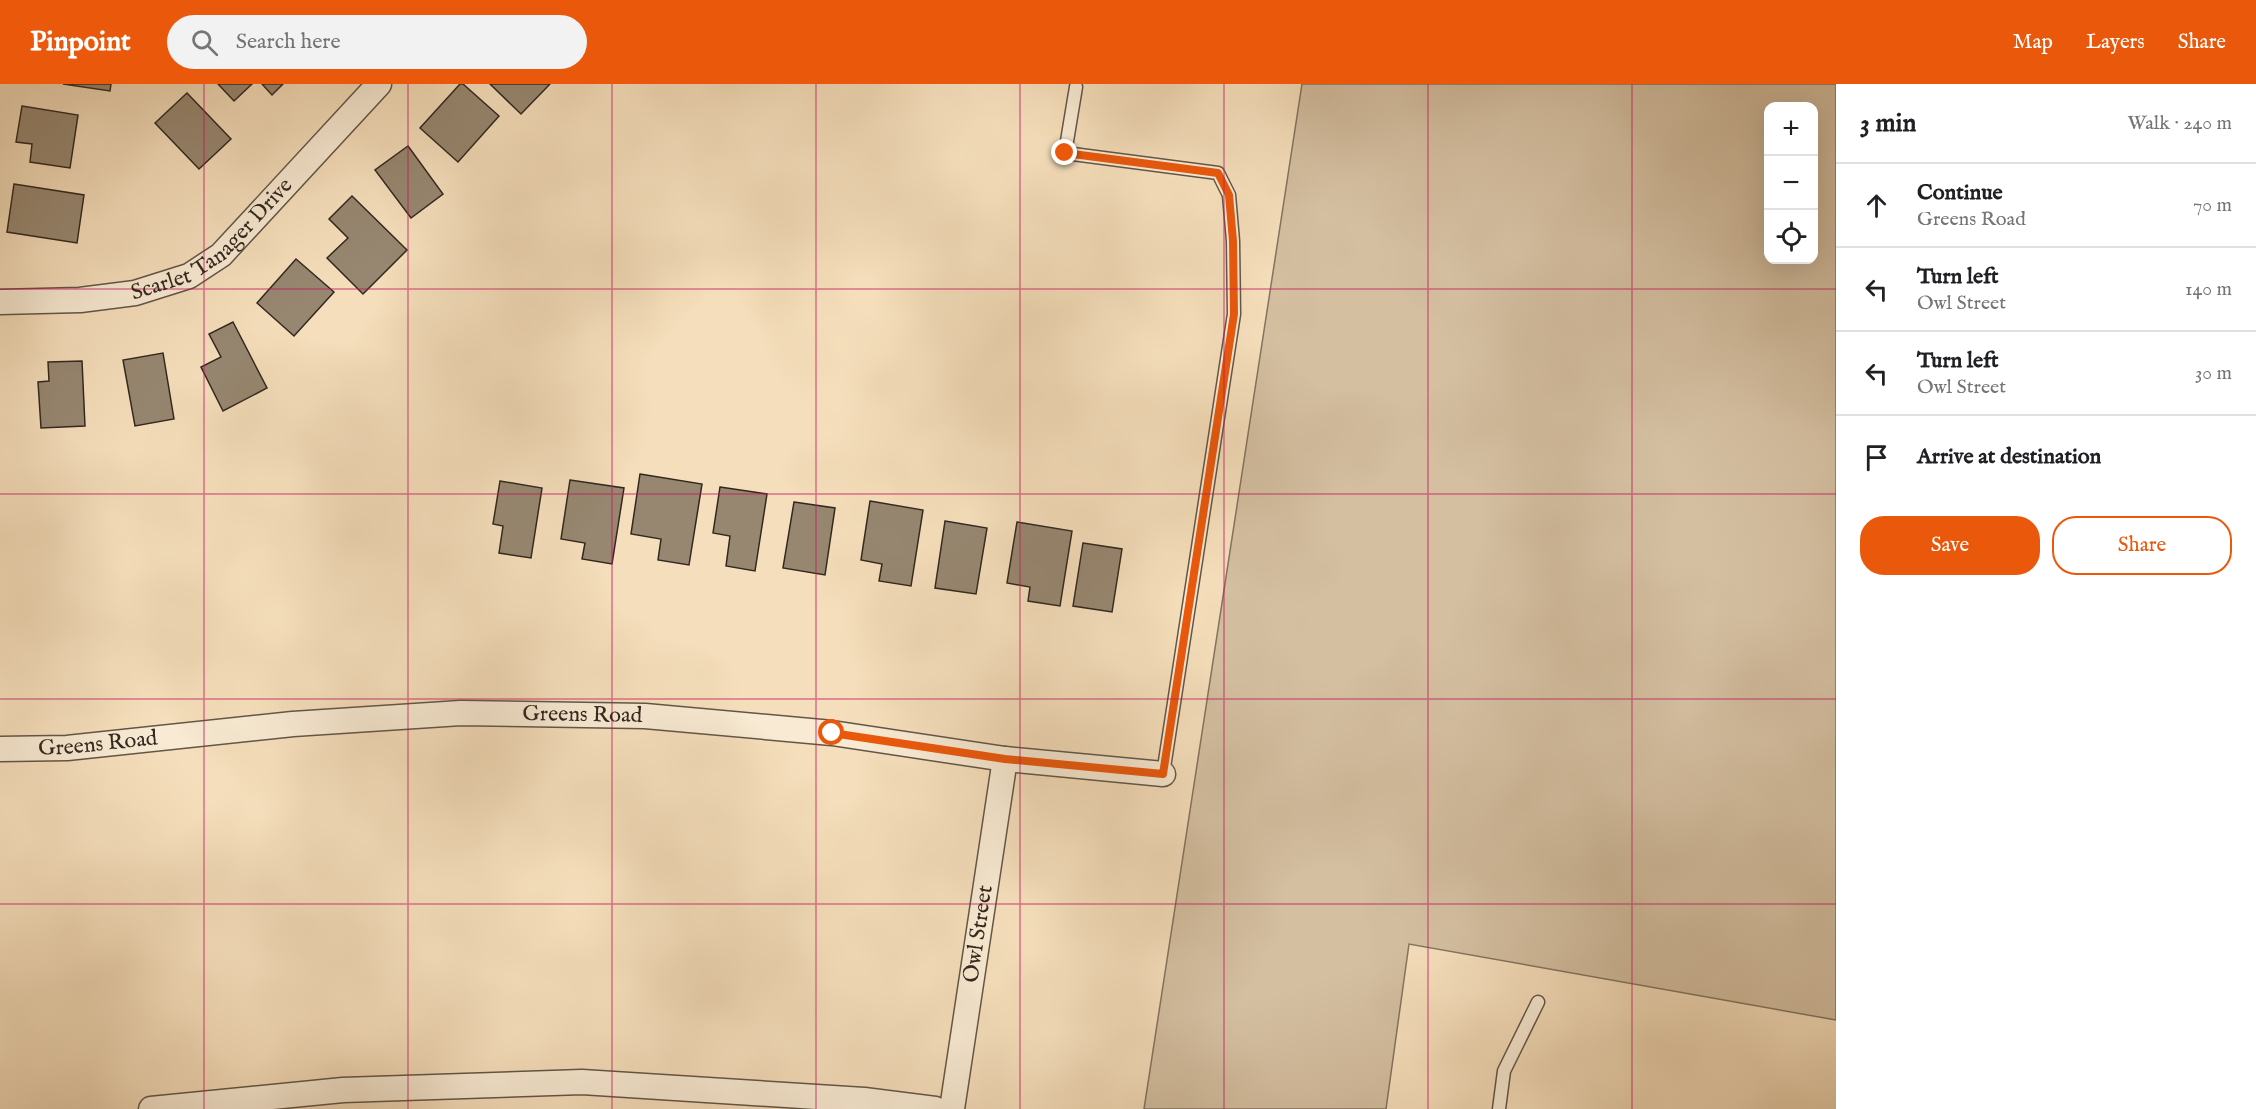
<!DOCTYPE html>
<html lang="en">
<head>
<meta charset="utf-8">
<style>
	body { margin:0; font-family:"IM FELL English",serif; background:#f2f2f2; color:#202124 }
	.controls { position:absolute; right:18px; top:18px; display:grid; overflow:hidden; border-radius:12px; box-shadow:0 6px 24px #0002 }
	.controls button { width:54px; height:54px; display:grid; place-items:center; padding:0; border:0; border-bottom:2px solid #e0e0e0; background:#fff; color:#202124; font:30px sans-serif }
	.stop { position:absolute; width:18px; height:18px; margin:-14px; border:4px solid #ea580c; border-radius:50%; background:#fff }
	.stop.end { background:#ea580c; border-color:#fff; box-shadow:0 2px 6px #0008 }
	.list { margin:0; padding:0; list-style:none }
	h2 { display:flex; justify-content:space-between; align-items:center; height:78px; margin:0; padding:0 24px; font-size:26px }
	h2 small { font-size:20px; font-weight:400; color:#757577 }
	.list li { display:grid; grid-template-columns:39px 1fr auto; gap:18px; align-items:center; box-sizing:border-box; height:84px; padding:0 24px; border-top:2px solid #e0e0e0 }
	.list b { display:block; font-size:22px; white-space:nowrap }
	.list p { margin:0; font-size:20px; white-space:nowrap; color:#757577 }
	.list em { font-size:20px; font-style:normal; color:#757577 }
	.actions { display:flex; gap:12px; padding:18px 24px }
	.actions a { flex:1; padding:14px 0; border:2px solid #ea580c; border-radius:24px; text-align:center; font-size:21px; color:#ea580c }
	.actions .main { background:#ea580c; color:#fff }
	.icon { flex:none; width:33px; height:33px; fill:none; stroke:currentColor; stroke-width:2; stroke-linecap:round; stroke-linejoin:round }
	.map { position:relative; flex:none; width:1836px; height:1025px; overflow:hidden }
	header { display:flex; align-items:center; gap:36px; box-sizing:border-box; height:84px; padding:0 30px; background:#ea580c; color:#fff }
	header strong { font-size:28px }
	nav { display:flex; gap:33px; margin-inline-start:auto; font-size:21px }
	.search { width:420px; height:54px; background:#f2f2f2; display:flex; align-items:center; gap:15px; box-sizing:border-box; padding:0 21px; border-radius:33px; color:#757577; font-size:22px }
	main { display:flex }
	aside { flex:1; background:#fff }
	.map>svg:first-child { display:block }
</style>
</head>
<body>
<header>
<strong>Pinpoint</strong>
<div class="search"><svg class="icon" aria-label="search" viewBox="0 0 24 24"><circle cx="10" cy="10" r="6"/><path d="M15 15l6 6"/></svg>Search here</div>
<nav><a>Map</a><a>Layers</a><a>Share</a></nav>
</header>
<main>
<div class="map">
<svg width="1836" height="1025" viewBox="0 0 1836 1025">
	<rect width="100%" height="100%" fill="#f5debb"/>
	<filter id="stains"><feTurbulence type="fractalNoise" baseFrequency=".00333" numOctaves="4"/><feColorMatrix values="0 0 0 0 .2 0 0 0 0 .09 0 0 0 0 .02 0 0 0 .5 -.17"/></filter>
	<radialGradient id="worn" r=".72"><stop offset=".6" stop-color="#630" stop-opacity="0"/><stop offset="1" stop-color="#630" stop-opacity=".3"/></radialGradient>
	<path fill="#d4bfa1" stroke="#837460" stroke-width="1.5" fill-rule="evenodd" d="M1302 0H1836V936L1409 860 1386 1025H1144ZM1768 22H1814V176H1768Z"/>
	<g fill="#978771" stroke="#322820" stroke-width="1.5">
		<polygon points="63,0 111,0 110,7"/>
		<polygon points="218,0 252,0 234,17"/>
		<polygon points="262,0 283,0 272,11"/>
		<polygon points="460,0 463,0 499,32 458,78 420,44"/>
		<polygon points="490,0 550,0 521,30"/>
		<polygon points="187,9 231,55 199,85 155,39"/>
		<polygon points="22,22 78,31 70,84 30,78 32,60 16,58"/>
		<polygon points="408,62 443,110 411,134 375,86"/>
		<polygon points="14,100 84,111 77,159 7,148"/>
		<polygon points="352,112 407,166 363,210 327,174 348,154 329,135"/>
		<polygon points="296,175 334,208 294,252 257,219"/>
		<polygon points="233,238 267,304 223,327 201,283 221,273 209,250"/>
		<polygon points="163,269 174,335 135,342 123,276"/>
		<polygon points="82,277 85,342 41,344 38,298 49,297 48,278"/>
		<polygon points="640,390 702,400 689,481 658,476 661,455 631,450"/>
		<polygon points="570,396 624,404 612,480 582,475 585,459 561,455"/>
		<polygon points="500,397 542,404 531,474 499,469 503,442 493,440"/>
		<polygon points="720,403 767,410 755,487 726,482 730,452 713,449"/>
		<polygon points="870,417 923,426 911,502 879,497 882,480 861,476"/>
		<polygon points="794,418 835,424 825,491 783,484"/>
		<polygon points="945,437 987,444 976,510 935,504"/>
		<polygon points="1017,438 1072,447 1060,522 1028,517 1030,503 1007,499"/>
		<polygon points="1083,459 1122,465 1112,528 1073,522"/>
	</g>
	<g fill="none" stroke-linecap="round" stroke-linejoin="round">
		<g stroke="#635647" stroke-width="15">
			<g id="service">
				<polyline points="1076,3 1065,69 1218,89 1229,111 1233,157 1234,230 1163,690"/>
				<polyline points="1499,1025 1504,987 1538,918"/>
			</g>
		</g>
		<g stroke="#635647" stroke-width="27">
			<g id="minor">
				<path id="s1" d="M0 218 80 216 135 209 189 192 221 171 379 0"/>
				<path id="s2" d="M0 665 67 664 293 640 461 629 645 632 832 649 1005 675 1163 690"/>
				<polyline points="151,1025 343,1006 582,998 864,1016 935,1025"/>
				<path id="s3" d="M952 1025 1005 675"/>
			</g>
		</g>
		<use href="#service" stroke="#f8ead3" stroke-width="12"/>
		<use href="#minor" stroke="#f8ead3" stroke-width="24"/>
	</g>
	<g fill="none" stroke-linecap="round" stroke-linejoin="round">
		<polyline stroke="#ea580c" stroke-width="8" points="832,649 1005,675 1163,690 1234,230 1233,157 1229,111 1218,89 1065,69"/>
	</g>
	<path fill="none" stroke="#c2185b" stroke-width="1.5" stroke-opacity="0.55" d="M204 0V1025M408 0V1025M612 0V1025M816 0V1025M1020 0V1025M1224 0V1025M1428 0V1025M1632 0V1025M0 205H1836M0 410H1836M0 615H1836M0 820H1836"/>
	<g text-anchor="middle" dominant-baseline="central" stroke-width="6" stroke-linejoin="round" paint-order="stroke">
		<g font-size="22" fill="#322820" stroke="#f8ead3">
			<text stroke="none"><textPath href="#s1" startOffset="231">Scarlet Tanager Drive</textPath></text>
			<text stroke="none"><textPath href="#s2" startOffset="584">Greens Road</textPath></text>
			<text stroke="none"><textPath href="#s2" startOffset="98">Greens Road</textPath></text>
			<text stroke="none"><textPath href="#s3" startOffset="177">Owl Street</textPath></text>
		</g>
	</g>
	<rect width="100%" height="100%" filter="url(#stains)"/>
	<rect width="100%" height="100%" fill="url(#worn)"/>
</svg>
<div class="controls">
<button>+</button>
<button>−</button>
<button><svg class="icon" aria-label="locate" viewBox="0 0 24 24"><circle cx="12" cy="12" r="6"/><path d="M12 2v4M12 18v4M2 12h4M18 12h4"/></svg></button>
</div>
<div class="stop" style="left:832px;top:649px"></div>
<div class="stop end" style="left:1065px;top:69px"></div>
</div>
<aside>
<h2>3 min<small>Walk · 240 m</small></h2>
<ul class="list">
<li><svg class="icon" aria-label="ahead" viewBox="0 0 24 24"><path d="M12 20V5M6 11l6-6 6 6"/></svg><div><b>Continue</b><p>Greens Road</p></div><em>70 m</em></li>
<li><svg class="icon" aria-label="left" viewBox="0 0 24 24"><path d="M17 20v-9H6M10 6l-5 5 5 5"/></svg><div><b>Turn left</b><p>Owl Street</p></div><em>140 m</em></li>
<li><svg class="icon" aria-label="left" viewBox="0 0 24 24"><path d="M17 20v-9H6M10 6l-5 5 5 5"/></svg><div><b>Turn left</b><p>Owl Street</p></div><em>30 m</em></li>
<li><svg class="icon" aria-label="arrive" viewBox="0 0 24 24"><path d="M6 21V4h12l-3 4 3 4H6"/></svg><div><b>Arrive at destination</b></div></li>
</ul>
<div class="actions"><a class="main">Save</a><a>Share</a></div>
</aside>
</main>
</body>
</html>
